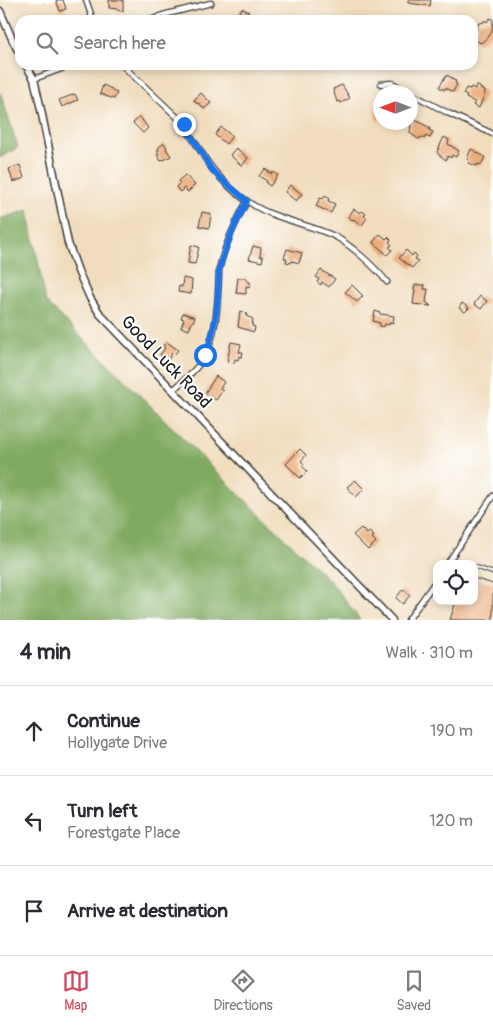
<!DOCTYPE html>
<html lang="en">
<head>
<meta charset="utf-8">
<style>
	body { margin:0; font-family:Pangolin,sans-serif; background:#f2f2f3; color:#2b2b33 }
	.controls { position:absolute; right:15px; bottom:15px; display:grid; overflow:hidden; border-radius:10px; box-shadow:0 2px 8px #0003 }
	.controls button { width:45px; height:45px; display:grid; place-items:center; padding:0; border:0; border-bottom:1px solid #e1e1e2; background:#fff; color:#2b2b33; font:25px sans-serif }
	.compass { position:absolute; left:373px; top:85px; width:45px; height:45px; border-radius:50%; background:#fff; box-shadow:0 2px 8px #0003; rotate:270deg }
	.stop { position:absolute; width:15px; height:15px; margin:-11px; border:4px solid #1a73e8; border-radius:50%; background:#fff }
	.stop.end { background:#1a73e8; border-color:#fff; box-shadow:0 1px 5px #0008 }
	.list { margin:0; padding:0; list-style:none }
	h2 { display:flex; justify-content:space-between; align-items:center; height:65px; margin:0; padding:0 20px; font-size:21px }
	h2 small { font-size:16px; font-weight:400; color:#7c7c81 }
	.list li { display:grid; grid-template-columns:32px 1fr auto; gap:15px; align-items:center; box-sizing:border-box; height:90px; padding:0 20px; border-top:1px solid #e1e1e2 }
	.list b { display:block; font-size:19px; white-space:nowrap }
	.list p { margin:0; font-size:16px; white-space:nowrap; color:#7c7c81 }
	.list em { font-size:16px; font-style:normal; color:#7c7c81 }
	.icon { flex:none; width:28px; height:28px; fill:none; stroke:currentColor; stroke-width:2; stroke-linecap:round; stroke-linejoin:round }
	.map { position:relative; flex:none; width:493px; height:620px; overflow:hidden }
	.search { position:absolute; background:#fff; box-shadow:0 2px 8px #0003; left:15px; right:15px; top:15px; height:55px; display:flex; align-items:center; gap:12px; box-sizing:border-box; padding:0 18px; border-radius:15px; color:#7c7c81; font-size:19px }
	.sheet { height:335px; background:#fff }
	nav { display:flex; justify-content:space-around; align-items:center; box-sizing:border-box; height:70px; border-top:1px solid #e1e1e2; background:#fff; font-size:14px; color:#7c7c81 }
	nav a { display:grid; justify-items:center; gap:2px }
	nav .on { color:#d1495b }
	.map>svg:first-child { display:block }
</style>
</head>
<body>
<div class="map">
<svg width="493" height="620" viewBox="0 0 493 620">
	<rect width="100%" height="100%" fill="#fff"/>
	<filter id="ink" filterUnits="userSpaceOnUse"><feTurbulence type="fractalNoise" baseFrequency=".02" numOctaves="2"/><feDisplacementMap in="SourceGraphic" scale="10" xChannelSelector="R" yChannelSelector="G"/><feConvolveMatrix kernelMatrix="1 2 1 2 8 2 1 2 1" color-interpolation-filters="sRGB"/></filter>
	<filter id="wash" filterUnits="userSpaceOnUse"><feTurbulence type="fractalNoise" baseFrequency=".0096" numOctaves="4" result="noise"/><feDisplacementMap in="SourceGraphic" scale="20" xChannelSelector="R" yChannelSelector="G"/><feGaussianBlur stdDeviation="1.12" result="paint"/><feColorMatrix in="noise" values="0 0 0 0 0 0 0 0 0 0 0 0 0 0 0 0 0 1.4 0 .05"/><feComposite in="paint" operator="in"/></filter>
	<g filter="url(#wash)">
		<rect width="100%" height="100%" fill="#f1ddbe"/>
		<g fill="#80aa61" stroke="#4e633e">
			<polygon points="0,92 18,147 0,158"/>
			<polygon points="28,210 46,302 240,495 333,584 360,620 0,620 0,219"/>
		</g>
		<g id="blocks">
			<g fill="#ecad7d">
				<polygon points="56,0 63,0 66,9 60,11"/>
				<polygon points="109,0 123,0 123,11 117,10 118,9 109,8"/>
				<polygon points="408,0 431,0 430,6 408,3"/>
				<polygon points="242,8 249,12 244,20 232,20 235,14 237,15"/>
				<polygon points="490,18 493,20 492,31 490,35 481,43 475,40 476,38 475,32 477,29 477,27 479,23 484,22 485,20 487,22"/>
				<polygon points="447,75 452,78 451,79 456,81 455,83 457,84 453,92 445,88 444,90 439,87 445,77 446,77"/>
				<polygon points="103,85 112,89 112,91 117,93 114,99 100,94"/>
				<polygon points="342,85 350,98 341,103 340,101 337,102 333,89"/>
				<polygon points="476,85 481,88 480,89 485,91 485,93 479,108 473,105 475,102 466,98 467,96 463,94 466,88 470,89 471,87 475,89"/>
				<polygon points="201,93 211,103 204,109 199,103 197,104 194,100"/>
				<polygon points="75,94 78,100 62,107 59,100"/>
				<polygon points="376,105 380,105 380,123 376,118 376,114 375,114"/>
				<polygon points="140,117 148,128 143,133 133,123"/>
				<polygon points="414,119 430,128 429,130 433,132 430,138 426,136 424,139 422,137 418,139 410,133 410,131 411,127 410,127"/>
				<polygon points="221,127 232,136 226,144 215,135"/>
				<polygon points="444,137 449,140 448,144 459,151 456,157 452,155 451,158 448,156 446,160 438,154 437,152"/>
				<polygon points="164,143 167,148 166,149 171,156 164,160 163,159 161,161 157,155 159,154 157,151 159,150 158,148"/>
				<polygon points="236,148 248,158 242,166 230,155"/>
				<polygon points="471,149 485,157 481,165 478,164 477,166 468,163 469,160 467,159"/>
				<polygon points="20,165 24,178 13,182 9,169"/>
				<polygon points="265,169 272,174 273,172 278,175 270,186 266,183 267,181 259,176"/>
				<polygon points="185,175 195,185 188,192 184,188 180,192 176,187 180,183 178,181"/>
				<polygon points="290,185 302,194 296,201 285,192"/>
				<polygon points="325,196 329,198 328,201 335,204 331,213 316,206 320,198 323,199"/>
				<polygon points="354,209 360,213 362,211 366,214 364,216 367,218 362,225 353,219 352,220 348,217"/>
				<polygon points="202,212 211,214 209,228 199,226"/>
				<polygon points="380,234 386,239 388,237 391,240 389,242 392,245 389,247 392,250 387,255 373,242"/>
				<polygon points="191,245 199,247 195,264 188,263"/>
				<polygon points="253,246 261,248 260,256 263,257 262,262 249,259"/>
				<polygon points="287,249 302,253 299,263 292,261 291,263 286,262 287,259 284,258"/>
				<polygon points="406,250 412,256 414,253 417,256 415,259 418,261 412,268 399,258"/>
				<polygon points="321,270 335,279 329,287 322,282 321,285 317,282 319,279 316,277"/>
				<polygon points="183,278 192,280 191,294 178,292 179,286 182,287"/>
				<polygon points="238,278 247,278 247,282 250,282 250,287 246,286 246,294 236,293"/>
				<polygon points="352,285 363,296 357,302 345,292"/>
				<polygon points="415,285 425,285 424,289 428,289 426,302 431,306 413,304 415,290 414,290"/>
				<polygon points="480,296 487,301 481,309 474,304"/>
				<polygon points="462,303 469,308 465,312 459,308"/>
				<polygon points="240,311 247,313 246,316 253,319 252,326 255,327 254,332 238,327"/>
				<polygon points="375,311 380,313 380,314 394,316 393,323 390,322 389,325 385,324 384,327 380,326 380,323 373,321"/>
				<polygon points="183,313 195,317 193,322 192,322 189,330 181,327 184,319 181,318"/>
				<polygon points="167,342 178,350 174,355 172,353 168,360 160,355 165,348 163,346"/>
				<polygon points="231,342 241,344 239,352 243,352 242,357 239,356 238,360 235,359 234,363 227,362"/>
				<polygon points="216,376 224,382 220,388 223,390 216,400 205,393"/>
				<polygon points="300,449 306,455 301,461 304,464 302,466 307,471 300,478 286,464"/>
				<polygon points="355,480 364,489 356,497 347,487"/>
				<polygon points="361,528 367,534 369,532 374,536 372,538 376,542 368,550 353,535"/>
				<polygon points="474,578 493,584 493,620 450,620 456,601 474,601"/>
				<polygon points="403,589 410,595 403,604 396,598"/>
			</g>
		</g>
	</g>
	<g filter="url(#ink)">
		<use href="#blocks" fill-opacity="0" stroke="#3c3934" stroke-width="1"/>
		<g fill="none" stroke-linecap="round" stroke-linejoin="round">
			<g stroke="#3c3934" stroke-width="5">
				<polyline id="lane" points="476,567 493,573"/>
			</g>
			<g stroke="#3c3934" stroke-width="7">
				<g id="street">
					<polyline points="86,0 93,20"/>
					<polyline points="151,20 163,15 211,3"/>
					<path d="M122 65 177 117C188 130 196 144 205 158 214 173 233 192 247 201 274 220 308 223 336 237 352 246 375 267 387 282"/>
					<polyline points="34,79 72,65"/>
					<polyline points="381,84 392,83 409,92"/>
					<polyline points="410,93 448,113 493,134"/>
					<path d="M173 390C183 381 193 373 201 362 218 337 218 299 219 270 224 246 235 224 247 201"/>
					<polyline points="447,564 493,496"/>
					<polyline points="408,620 437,579"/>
				</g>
			</g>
			<g stroke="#3c3934" stroke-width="9">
				<g id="secondary">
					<polyline points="0,11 13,41 20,54"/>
					<polyline points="26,65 34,79 40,105 68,243 78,271 90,298 100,314 392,620"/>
				</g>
			</g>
			<use href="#lane" stroke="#fff" stroke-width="2.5"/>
			<use href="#street" stroke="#fff" stroke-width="4.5"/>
			<use href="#secondary" stroke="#fff" stroke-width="6"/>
		</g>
	</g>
	<g fill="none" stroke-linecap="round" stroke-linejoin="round" filter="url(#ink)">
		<path stroke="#1a73e8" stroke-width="6" d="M184 124 212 170 220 178 247 201C235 224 225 246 219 270 218 298 217 329 205 355"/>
	</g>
	<g text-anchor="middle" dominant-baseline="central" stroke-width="4" stroke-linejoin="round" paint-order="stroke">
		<g font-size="18" fill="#1c1c1c" stroke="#fff">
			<text transform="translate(166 362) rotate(46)">Good Luck Road</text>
		</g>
	</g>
</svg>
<div class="controls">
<button><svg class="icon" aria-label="locate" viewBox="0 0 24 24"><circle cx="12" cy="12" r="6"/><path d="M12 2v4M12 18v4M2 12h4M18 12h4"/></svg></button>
</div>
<svg class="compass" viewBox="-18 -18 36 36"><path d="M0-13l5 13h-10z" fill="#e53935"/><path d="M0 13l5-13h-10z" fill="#7c7c81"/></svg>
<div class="stop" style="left:205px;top:355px"></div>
<div class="stop end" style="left:184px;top:124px"></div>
<div class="search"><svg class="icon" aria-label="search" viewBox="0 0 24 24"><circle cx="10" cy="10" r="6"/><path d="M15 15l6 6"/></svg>Search here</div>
</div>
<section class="sheet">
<h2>4 min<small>Walk · 310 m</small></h2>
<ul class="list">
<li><svg class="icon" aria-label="ahead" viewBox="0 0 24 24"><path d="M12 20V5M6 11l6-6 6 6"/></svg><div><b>Continue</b><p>Hollygate Drive</p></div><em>190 m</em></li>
<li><svg class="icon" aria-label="left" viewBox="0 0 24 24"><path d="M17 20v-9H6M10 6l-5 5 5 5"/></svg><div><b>Turn left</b><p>Forestgate Place</p></div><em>120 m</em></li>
<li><svg class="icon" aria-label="arrive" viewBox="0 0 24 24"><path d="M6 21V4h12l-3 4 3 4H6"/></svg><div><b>Arrive at destination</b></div></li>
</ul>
</section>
<nav>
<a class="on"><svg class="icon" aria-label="map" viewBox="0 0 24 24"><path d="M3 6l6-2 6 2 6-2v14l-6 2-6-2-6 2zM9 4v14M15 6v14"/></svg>Map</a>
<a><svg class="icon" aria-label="directions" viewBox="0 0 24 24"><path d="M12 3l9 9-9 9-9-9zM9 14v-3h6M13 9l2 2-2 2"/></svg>Directions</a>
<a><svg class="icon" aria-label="saved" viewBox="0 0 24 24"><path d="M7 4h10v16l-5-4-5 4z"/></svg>Saved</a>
</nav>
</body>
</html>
